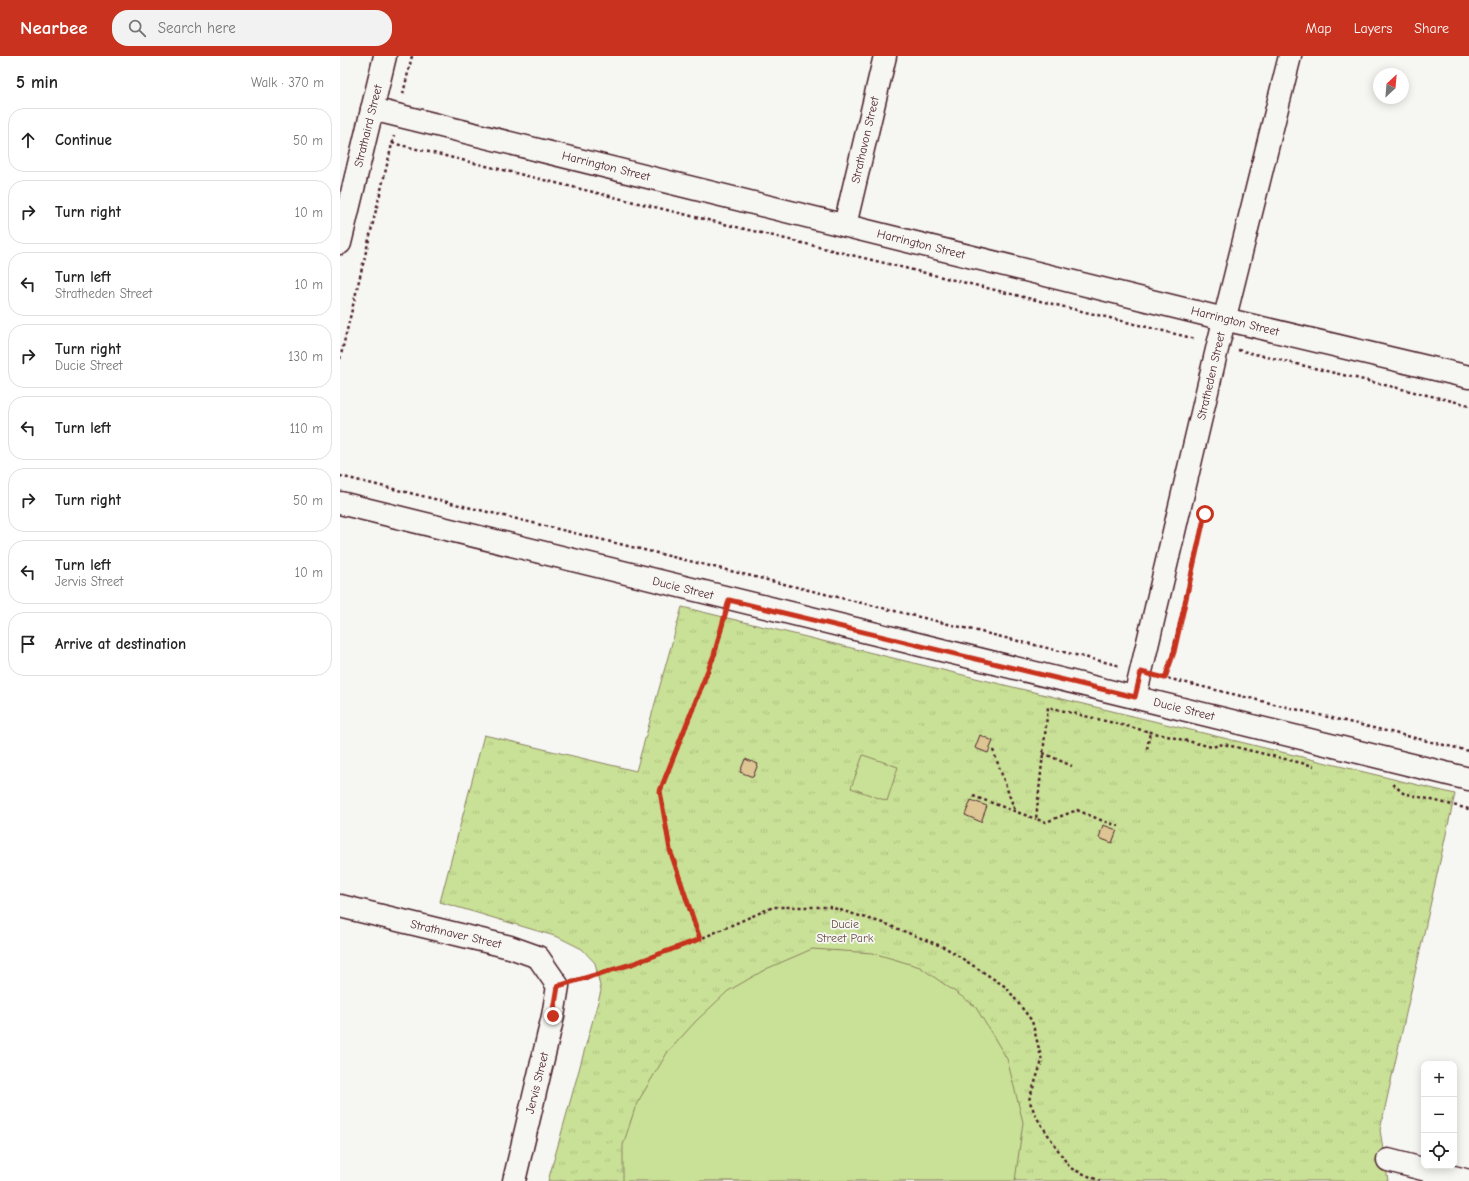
<!DOCTYPE html>
<html lang="en">
<head>
<meta charset="utf-8">
<style>
	body { margin:0; font-family:"Comic Neue",sans-serif; background:#f2f2f2; color:#222 }
	.controls { position:absolute; right:12px; bottom:12px; display:grid; overflow:hidden; border-radius:8px; box-shadow:0 2px 10px #0003 }
	.controls button { width:36px; height:36px; display:grid; place-items:center; padding:0; border:0; border-bottom:1px solid #e0e0e0; background:#fff; color:#222; font:20px sans-serif }
	.compass { position:absolute; left:1033px; top:12px; width:36px; height:36px; border-radius:50%; background:#fff; box-shadow:0 2px 10px #0003; rotate:26deg }
	.stop { position:absolute; width:12px; height:12px; margin:-9px; border:3px solid #c8321e; border-radius:50%; background:#fff }
	.stop.end { background:#c8321e; border-color:#fff; box-shadow:0 1px 4px #0008 }
	.list { margin:0; padding:0; list-style:none }
	h2 { display:flex; justify-content:space-between; align-items:center; height:52px; margin:0; padding:0 16px; font-size:17px }
	h2 small { font-size:13px; font-weight:400; color:#767676 }
	.list li { display:grid; grid-template-columns:26px 1fr auto; gap:12px; align-items:center; box-sizing:border-box; height:64px; margin:0 8px 8px; padding:0 8px; border:1px solid #e0e0e0; border-radius:16px }
	.list b { display:block; font-size:15px; white-space:nowrap }
	.list p { margin:0; font-size:13px; white-space:nowrap; color:#767676 }
	.list em { font-size:13px; font-style:normal; color:#767676 }
	.icon { flex:none; width:22px; height:22px; fill:none; stroke:currentColor; stroke-width:2; stroke-linecap:round; stroke-linejoin:round }
	.map { position:relative; flex:none; width:1129px; height:1125px; overflow:hidden }
	header { display:flex; align-items:center; gap:24px; box-sizing:border-box; height:56px; padding:0 20px; background:#c8321e; color:#fff }
	header strong { font-size:19px }
	nav { display:flex; gap:22px; margin-inline-start:auto; font-size:14px }
	.search { width:280px; height:36px; background:#f2f2f2; display:flex; align-items:center; gap:10px; box-sizing:border-box; padding:0 14px; border-radius:16px; color:#767676; font-size:15px }
	main { display:flex }
	aside { flex:1; background:#fff }
	.map>svg:first-child { display:block }
</style>
</head>
<body>
<header>
<strong>Nearbee</strong>
<div class="search"><svg class="icon" aria-label="search" viewBox="0 0 24 24"><circle cx="10" cy="10" r="6"/><path d="M15 15l6 6"/></svg>Search here</div>
<nav><a>Map</a><a>Layers</a><a>Share</a></nav>
</header>
<main>
<aside>
<h2>5 min<small>Walk · 370 m</small></h2>
<ul class="list">
<li><svg class="icon" aria-label="ahead" viewBox="0 0 24 24"><path d="M12 20V5M6 11l6-6 6 6"/></svg><div><b>Continue</b></div><em>50 m</em></li>
<li><svg class="icon" aria-label="right" viewBox="0 0 24 24"><path d="M7 20v-9h11M14 6l5 5-5 5"/></svg><div><b>Turn right</b></div><em>10 m</em></li>
<li><svg class="icon" aria-label="left" viewBox="0 0 24 24"><path d="M17 20v-9H6M10 6l-5 5 5 5"/></svg><div><b>Turn left</b><p>Stratheden Street</p></div><em>10 m</em></li>
<li><svg class="icon" aria-label="right" viewBox="0 0 24 24"><path d="M7 20v-9h11M14 6l5 5-5 5"/></svg><div><b>Turn right</b><p>Ducie Street</p></div><em>130 m</em></li>
<li><svg class="icon" aria-label="left" viewBox="0 0 24 24"><path d="M17 20v-9H6M10 6l-5 5 5 5"/></svg><div><b>Turn left</b></div><em>110 m</em></li>
<li><svg class="icon" aria-label="right" viewBox="0 0 24 24"><path d="M7 20v-9h11M14 6l5 5-5 5"/></svg><div><b>Turn right</b></div><em>50 m</em></li>
<li><svg class="icon" aria-label="left" viewBox="0 0 24 24"><path d="M17 20v-9H6M10 6l-5 5 5 5"/></svg><div><b>Turn left</b><p>Jervis Street</p></div><em>10 m</em></li>
<li><svg class="icon" aria-label="arrive" viewBox="0 0 24 24"><path d="M6 21V4h12l-3 4 3 4H6"/></svg><div><b>Arrive at destination</b></div></li>
</ul>
</aside>
<div class="map">
<svg width="1129" height="1125" viewBox="0 0 1129 1125">
	<defs>
		<pattern id="park-tufts" width="24" height="20" patternUnits="userSpaceOnUse"><rect width="24" height="20" fill="#c9e196"/><path d="M3 7l-1-3M5 7V3M7 7l1-3M15 17l-1-3M17 17v-4M19 17l1-3" fill="none" stroke="#aec181"/></pattern>
	</defs>
	<rect width="100%" height="100%" fill="#f6f6f2"/>
	<filter id="ink" filterUnits="userSpaceOnUse"><feTurbulence type="fractalNoise" baseFrequency=".025" numOctaves="2"/><feDisplacementMap in="SourceGraphic" scale="8" xChannelSelector="R" yChannelSelector="G"/><feConvolveMatrix kernelMatrix="1 2 1 2 8 2 1 2 1" color-interpolation-filters="sRGB"/></filter>
	<g filter="url(#ink)">
		<polygon fill="url(#park-tufts)" stroke="#8a8060" points="342,551 1115,738 1040,1074 1048,1125 208,1125 261,935 255,907 242,893 218,881 100,846 144,679 296,715"/>
		<g fill="#c9e196" stroke="#8a8060">
			<polygon points="523,699 558,711 547,745 511,732"/>
			<polygon points="472,893 533,897 580,911 635,950 667,1003 683,1066 675,1125 283,1125 283,1089 296,1049 327,997 355,966 388,935 426,913"/>
		</g>
		<g fill="#dec594" stroke="#4a1f2b">
			<polygon points="640,679 653,685 648,697 635,692"/>
			<polygon points="405,703 418,708 413,721 400,716"/>
			<polygon points="631,744 647,750 641,766 625,759"/>
			<polygon points="763,769 777,774 772,787 759,782"/>
		</g>
		<g fill="none" stroke-linecap="round" stroke-linejoin="round">
			<g stroke="#4a1f2b" stroke-width="25">
				<g id="minor">
					<polyline points="32,53 884,263 1129,321"/>
					<polyline points="505,169 545,0"/>
					<polyline points="0,187 45,0"/>
					<path d="M0 447C376 540 753 630 1129 723"/>
					<polyline points="795,641 878,289 950,0"/>
					<polyline points="0,850 170,891 198,901 218,930 213,960 174,1125"/>
					<polyline points="1048,1104 1129,1125"/>
				</g>
			</g>
			<g stroke="#4a1f2b" stroke-width="2.5" stroke-dasharray="3 3" stroke-linecap="butt">
				<polyline points="63,38 72,0"/>
				<polyline points="52,87 856,283"/>
				<polyline points="898,294 1129,349"/>
				<polyline points="0,303 54,80"/>
				<polyline points="0,420 781,610"/>
				<polyline points="822,621 1129,695"/>
				<polyline points="825,622 833,596 865,458"/>
				<polyline points="807,693 810,676"/>
				<polyline points="653,694 675,755"/>
				<polyline points="703,697 732,710"/>
				<polyline points="1053,728 1063,737 1129,753"/>
				<polyline points="633,740 696,763"/>
				<polyline points="779,770 763,765 737,754 706,766 696,763 708,651 872,691 883,688 974,710"/>
				<polyline points="359,883 330,794 320,735 375,599 384,563"/>
				<polyline points="238,924 292,908 360,883 433,851 490,851 543,867 606,892 666,931 692,965 702,1005 689,1044 697,1062 730,1112 760,1125"/>
			</g>
			<use href="#minor" stroke="#f6f6f2" stroke-width="22"/>
		</g>
	</g>
	<g fill="none" stroke-linecap="round" stroke-linejoin="round" filter="url(#ink)">
		<polyline stroke="#c8321e" stroke-width="5" points="213,960 218,930 292,908 360,883 330,794 320,735 374,599 389,544 795,641 801,616 825,622 834,596 865,458"/>
	</g>
	<g text-anchor="middle" dominant-baseline="central" stroke-width="3.5" stroke-linejoin="round" paint-order="stroke">
		<g font-size="12" fill="#4a1f2b" stroke="#f6f6f2">
			<text transform="translate(28 70) rotate(-76)">Strathaird Street</text>
			<text transform="translate(525 84) rotate(-77)">Strathavon Street</text>
			<text transform="translate(266 110) rotate(14)">Harrington Street</text>
			<text transform="translate(581 188) rotate(14)">Harrington Street</text>
			<text transform="translate(895 265) rotate(14)">Harrington Street</text>
			<text transform="translate(871 320) rotate(-77)">Stratheden Street</text>
			<text transform="translate(343 532) rotate(14)">Ducie Street</text>
			<text transform="translate(844 653) rotate(14)">Ducie Street</text>
			<text transform="translate(116 878) rotate(13)">Strathnaver Street</text>
			<text transform="translate(197 1027) rotate(-76)">Jervis Street</text>
		</g>
		<g font-size="12" fill="#6a5046" stroke="#f6f6f2">
			<text x="505" y="868">Ducie<tspan x="505" dy="14">Street Park</tspan></text>
		</g>
	</g>
</svg>
<div class="controls">
<button>+</button>
<button>−</button>
<button><svg class="icon" aria-label="locate" viewBox="0 0 24 24"><circle cx="12" cy="12" r="6"/><path d="M12 2v4M12 18v4M2 12h4M18 12h4"/></svg></button>
</div>
<svg class="compass" viewBox="-18 -18 36 36"><path d="M0-13l5 13h-10z" fill="#e53935"/><path d="M0 13l5-13h-10z" fill="#767676"/></svg>
<div class="stop" style="left:865px;top:458px"></div>
<div class="stop end" style="left:213px;top:960px"></div>
</div>
</main>
</body>
</html>
